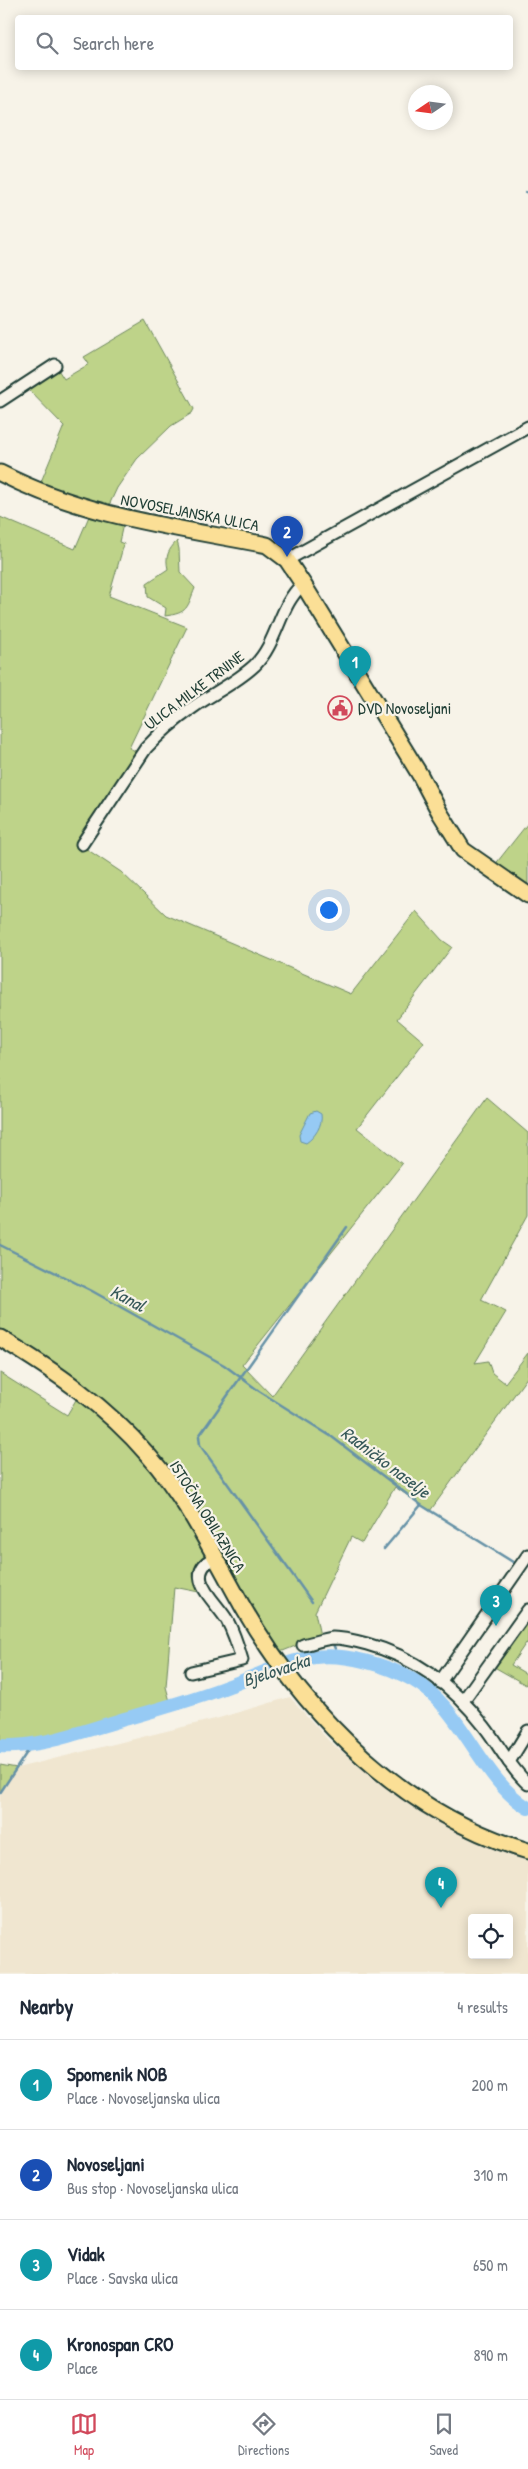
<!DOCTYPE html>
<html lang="en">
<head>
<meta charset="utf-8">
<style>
	body { margin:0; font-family:"Patrick Hand",sans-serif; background:#f6f6f7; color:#1f2937 }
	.controls { position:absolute; right:15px; bottom:15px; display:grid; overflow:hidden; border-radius:5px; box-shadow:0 2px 12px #0003 }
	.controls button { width:45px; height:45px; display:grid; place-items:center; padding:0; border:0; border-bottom:1px solid #e0e1e3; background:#fff; color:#1f2937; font:25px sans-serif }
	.compass { position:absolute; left:408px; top:85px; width:45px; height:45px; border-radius:50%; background:#fff; box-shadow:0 2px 12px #0003; rotate:257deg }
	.you { position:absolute; left:328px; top:909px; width:18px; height:18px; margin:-12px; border:4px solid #fff; border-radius:50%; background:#1a73e8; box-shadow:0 0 0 8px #1a73e833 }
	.badge { display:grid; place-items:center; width:32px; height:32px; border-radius:50%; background:#d1495b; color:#fff; font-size:16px; font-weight:700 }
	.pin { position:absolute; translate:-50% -41px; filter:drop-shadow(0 1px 2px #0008) }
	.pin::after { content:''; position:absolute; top:26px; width:18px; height:15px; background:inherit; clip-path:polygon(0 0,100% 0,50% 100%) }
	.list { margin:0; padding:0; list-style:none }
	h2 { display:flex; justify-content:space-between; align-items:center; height:65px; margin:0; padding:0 20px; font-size:21px }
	h2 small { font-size:16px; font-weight:400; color:#747a83 }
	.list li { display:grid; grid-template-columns:32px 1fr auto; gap:15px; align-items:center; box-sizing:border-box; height:90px; padding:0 20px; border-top:1px solid #e0e1e3 }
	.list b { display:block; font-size:19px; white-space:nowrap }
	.list p { margin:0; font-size:16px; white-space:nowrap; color:#747a83 }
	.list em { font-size:16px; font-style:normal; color:#747a83 }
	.icon { flex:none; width:28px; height:28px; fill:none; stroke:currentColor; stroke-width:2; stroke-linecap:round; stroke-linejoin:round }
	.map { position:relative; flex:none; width:528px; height:1974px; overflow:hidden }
	.search { position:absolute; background:#fff; box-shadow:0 2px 12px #0003; left:15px; right:15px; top:15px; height:55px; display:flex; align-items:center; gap:12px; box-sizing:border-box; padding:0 18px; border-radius:5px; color:#747a83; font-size:19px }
	.sheet { height:425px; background:#fff }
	nav { display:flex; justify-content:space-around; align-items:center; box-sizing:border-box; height:70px; border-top:1px solid #e0e1e3; background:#fff; font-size:14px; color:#747a83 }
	nav a { display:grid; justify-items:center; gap:2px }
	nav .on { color:#d1495b }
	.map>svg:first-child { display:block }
</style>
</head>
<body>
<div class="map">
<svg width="528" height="1974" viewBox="0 0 528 1974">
	<rect width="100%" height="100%" fill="#f7f3e8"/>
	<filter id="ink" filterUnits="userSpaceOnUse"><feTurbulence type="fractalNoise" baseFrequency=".02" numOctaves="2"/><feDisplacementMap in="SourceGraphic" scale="10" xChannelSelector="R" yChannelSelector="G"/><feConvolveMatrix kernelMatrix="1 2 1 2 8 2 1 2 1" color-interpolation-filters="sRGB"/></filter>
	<g filter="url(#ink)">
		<path fill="#f0e6d0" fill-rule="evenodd" d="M290 1697 329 1741 383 1785 528 1855V1974H0V1793L17 1768 219 1718ZM472 1918H509V1955H472Z"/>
		<g fill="#bed389" stroke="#6e885e">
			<polygon points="145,321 194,409 192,413 171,426 137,459 117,488 105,514 38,489 64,426 24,385 55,365 64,379 89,364 84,357"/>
			<path d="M90 514 123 524 119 542 124 544 109 596 187 627 129 748 142 754 85 848 121 872 166 915 351 994 416 911 442 940 452 947 397 1019 424 1042 357 1128 402 1164 242 1365 272 1396 487 1098 528 1133V1215L481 1300 506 1312 475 1363 488 1361 492 1373 505 1383 528 1353V1376L430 1511 395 1487 362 1543 351 1537 315 1612 320 1636 273 1655 214 1555 201 1565 204 1593 174 1587 166 1687 171 1705C119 1721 55 1748 0 1746V1373L67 1415 80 1393 0 1339V517L75 549Z"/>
			<path d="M177 541 179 549 180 572 195 588C187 608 188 613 165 616L166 608 148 597 147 583 168 569C165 557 168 550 177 541Z"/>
			<polygon points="528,823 528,886 504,875 494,866"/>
			<polygon points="528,1610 528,1644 526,1643 511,1665 528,1675 526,1685 489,1664"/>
			<polygon points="0,1765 17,1768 0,1793"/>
		</g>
		<path fill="#96caf4" stroke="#6692a7" d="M316 1111 321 1114C323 1125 315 1137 306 1143L300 1141 299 1135 310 1113Z"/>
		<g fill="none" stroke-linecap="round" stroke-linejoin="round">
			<g stroke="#6692a7" stroke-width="2.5">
				<polyline points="526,192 528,193"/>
				<polyline points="0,1245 92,1291 224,1365 259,1391 332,1437 421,1505 516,1564"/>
				<polyline points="384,1549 421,1505"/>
				<polyline points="312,1602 200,1445 199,1436 347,1227"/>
				<polyline points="333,1644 339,1658"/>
				<polyline points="0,1793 33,1743"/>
			</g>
			<path stroke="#96caf4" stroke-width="14" d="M0 1746C39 1748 80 1732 118 1721 155 1710 193 1700 229 1686 257 1676 285 1661 315 1657 345 1653 387 1665 413 1680 462 1707 481 1780 528 1808"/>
			<g stroke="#1f3d34" stroke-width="15">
				<g id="minor">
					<polyline points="0,401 55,365"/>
					<polyline points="287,560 528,427"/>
					<path d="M82 844 146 748C160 733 175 720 192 708 213 693 236 683 255 665 278 642 279 605 303 584"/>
					<path d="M303 1645C312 1643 323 1639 333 1638 344 1638 356 1641 367 1644 415 1657 454 1687 484 1726 499 1745 510 1768 528 1784"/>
					<path d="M191 1672 242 1660C238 1646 234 1633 227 1620 215 1600 181 1575 215 1557"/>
					<polyline points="440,1682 528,1555"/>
					<polyline points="463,1701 528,1610"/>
					<polyline points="509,1762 528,1731"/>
				</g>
			</g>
			<g stroke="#1f3d34" stroke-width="19">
				<g id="major">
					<path d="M0 473C86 517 174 527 267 545L287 560 303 584 420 775 440 813 463 850 528 895"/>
					<path d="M0 1338C55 1371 106 1406 148 1455 188 1500 214 1556 244 1609 308 1719 404 1814 528 1851"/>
				</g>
			</g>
			<use href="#minor" stroke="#f7f3e8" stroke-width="11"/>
			<use href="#major" stroke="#fbdf96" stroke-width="15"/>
		</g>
	</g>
	<defs>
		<g id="civic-ring" transform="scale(1.25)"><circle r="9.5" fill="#f7f3e8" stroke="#d1495b" stroke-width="1.5"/><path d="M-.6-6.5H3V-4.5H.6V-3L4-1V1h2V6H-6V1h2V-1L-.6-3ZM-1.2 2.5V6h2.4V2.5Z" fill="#d1495b"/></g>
	</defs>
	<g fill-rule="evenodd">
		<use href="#civic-ring" x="340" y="708"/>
	</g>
	<g text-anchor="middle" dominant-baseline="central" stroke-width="4.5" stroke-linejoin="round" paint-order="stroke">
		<g font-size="16" fill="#1f3d34" stroke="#f7f3e8">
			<text transform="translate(190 512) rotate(11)">NOVOSELJANSKA ULICA</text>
			<text transform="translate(194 690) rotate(-37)">ULICA MILKE TRNINE</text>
			<text transform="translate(208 1516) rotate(58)">ISTOČNA OBILAZNICA</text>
		</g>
		<g font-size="16" fill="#1f3d34" stroke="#f7f3e8" text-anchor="start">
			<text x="358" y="708">DVD Novoseljani</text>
		</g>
		<g font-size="18" font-style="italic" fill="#37595a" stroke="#f7f3e8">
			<text transform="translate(128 1298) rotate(28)">Kanal</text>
			<text transform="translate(386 1462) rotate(37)">Radničko naselje</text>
			<text transform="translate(276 1670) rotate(-18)">Bjelovacka</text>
		</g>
	</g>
</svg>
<div class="controls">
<button><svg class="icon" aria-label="locate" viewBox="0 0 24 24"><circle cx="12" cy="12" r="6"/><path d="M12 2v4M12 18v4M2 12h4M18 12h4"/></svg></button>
</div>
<svg class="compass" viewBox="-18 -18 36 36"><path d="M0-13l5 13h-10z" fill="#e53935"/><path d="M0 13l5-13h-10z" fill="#747a83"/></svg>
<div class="you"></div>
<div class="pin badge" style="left:355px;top:687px;background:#0f9aa8">1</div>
<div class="pin badge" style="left:287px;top:557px;background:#1a4fb4">2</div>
<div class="pin badge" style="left:496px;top:1626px;background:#0f9aa8">3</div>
<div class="pin badge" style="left:441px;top:1908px;background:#0f9aa8">4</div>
<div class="search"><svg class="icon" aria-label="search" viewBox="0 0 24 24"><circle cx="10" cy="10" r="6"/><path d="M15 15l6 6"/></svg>Search here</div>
</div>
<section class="sheet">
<h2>Nearby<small>4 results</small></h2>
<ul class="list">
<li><span class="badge" style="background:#0f9aa8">1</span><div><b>Spomenik NOB</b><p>Place · Novoseljanska ulica</p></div><em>200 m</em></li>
<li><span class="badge" style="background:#1a4fb4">2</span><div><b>Novoseljani</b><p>Bus stop · Novoseljanska ulica</p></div><em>310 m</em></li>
<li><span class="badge" style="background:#0f9aa8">3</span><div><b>Vidak</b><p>Place · Savska ulica</p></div><em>650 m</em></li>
<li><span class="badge" style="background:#0f9aa8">4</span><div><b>Kronospan CRO</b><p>Place</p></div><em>890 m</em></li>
</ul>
</section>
<nav>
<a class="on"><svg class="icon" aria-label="map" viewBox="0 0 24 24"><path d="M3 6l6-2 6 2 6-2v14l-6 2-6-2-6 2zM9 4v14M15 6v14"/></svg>Map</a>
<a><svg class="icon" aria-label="directions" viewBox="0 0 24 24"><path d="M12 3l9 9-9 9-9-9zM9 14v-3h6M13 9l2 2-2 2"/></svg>Directions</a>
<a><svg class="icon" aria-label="saved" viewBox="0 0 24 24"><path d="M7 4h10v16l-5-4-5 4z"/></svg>Saved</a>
</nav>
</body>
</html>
